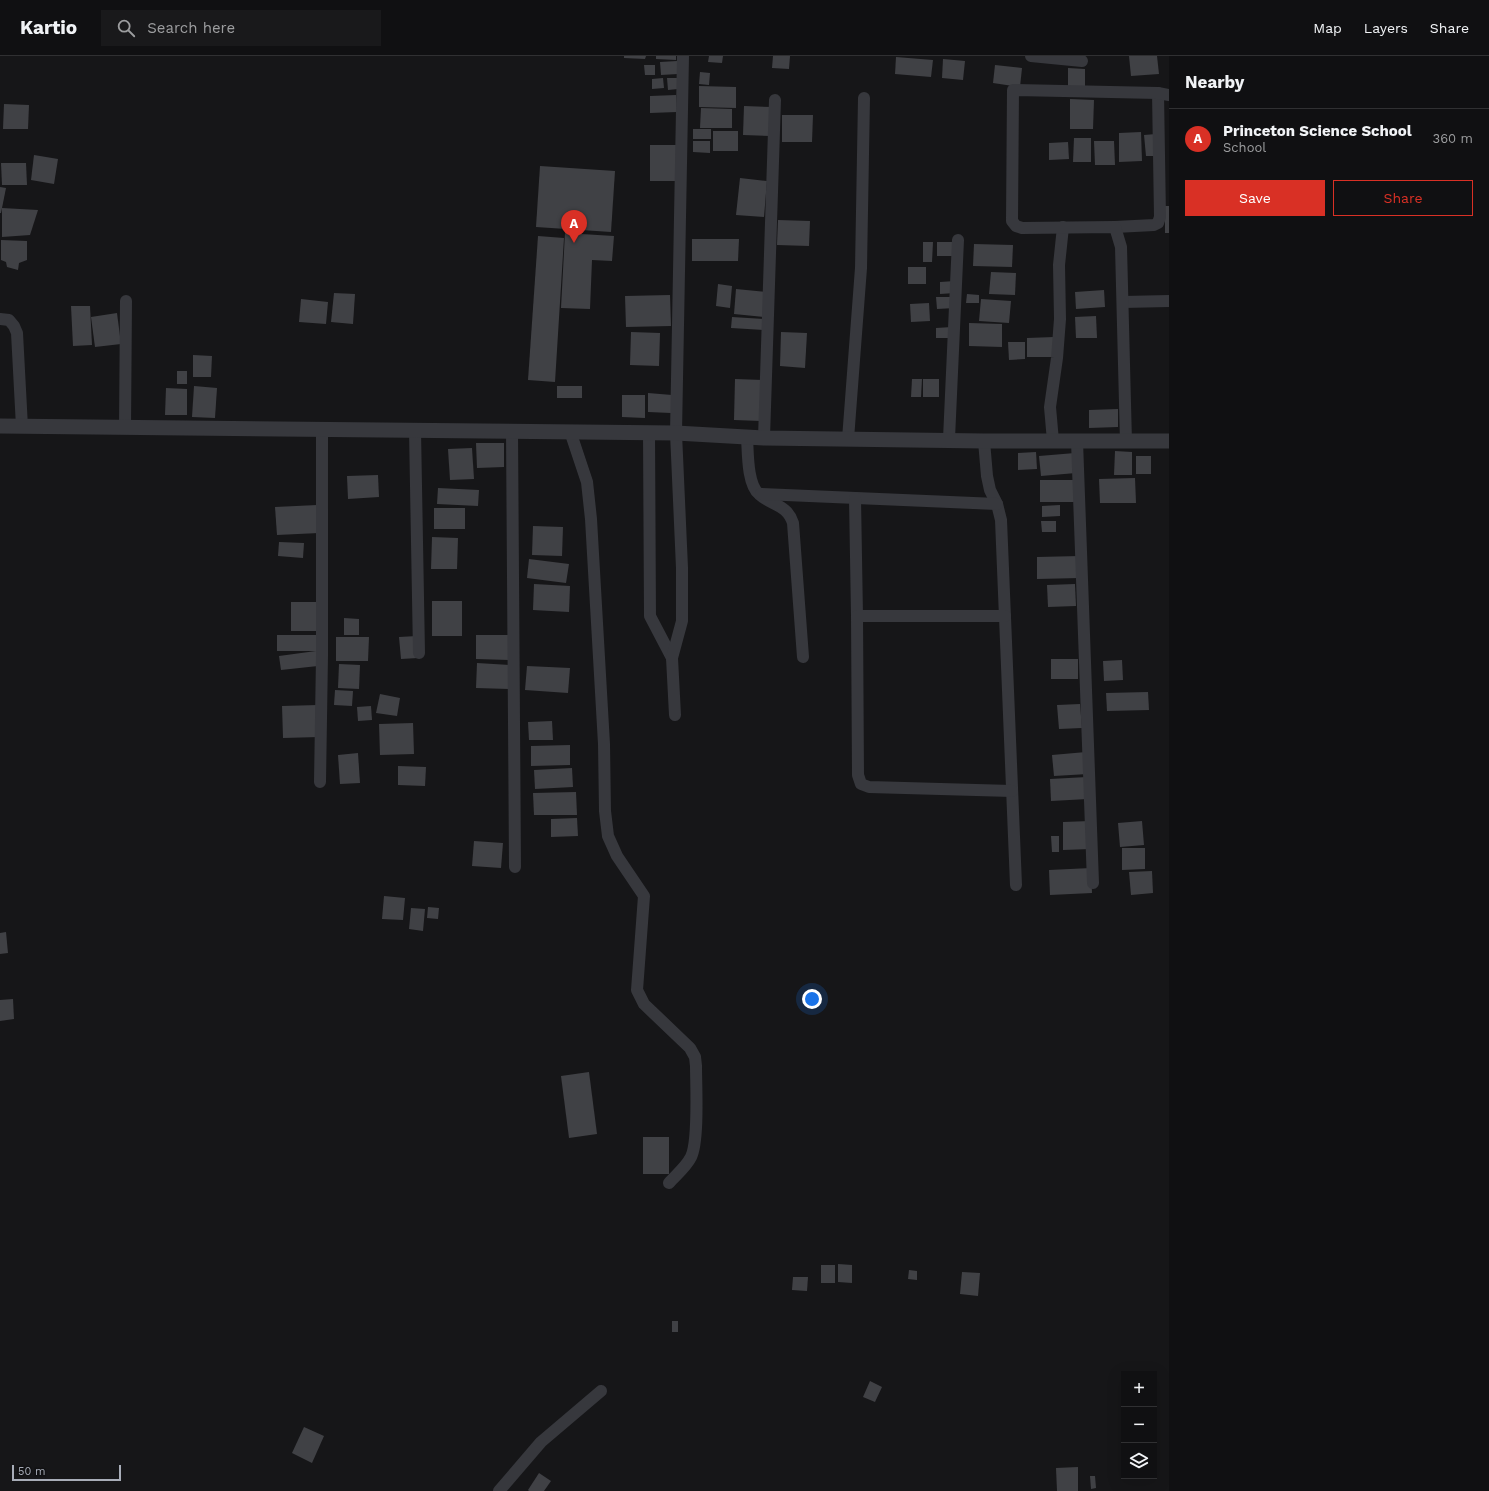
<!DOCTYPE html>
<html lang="en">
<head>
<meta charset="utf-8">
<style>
	body { margin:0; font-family:"Work Sans",sans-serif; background:#19191b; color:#f1f3f6 }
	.controls { position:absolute; right:12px; bottom:12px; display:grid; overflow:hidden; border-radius:0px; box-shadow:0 4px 16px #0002 }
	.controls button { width:36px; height:36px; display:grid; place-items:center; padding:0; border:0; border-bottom:1px solid #303032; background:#101012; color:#f1f3f6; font:20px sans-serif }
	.scale { position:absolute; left:12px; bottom:10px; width:109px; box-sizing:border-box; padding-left:4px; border:2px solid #a8adb8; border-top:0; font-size:11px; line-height:14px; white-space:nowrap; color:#a8adb8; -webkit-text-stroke:3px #111113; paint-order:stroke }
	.you { position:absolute; left:812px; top:943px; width:14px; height:14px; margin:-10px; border:3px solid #fff; border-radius:50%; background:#1a73e8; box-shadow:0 0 0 6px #1a73e833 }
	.badge { display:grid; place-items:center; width:26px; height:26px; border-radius:50%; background:#d93025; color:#fff; font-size:13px; font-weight:700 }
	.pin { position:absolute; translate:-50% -33px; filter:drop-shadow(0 1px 2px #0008) }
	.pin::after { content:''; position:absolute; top:21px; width:14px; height:12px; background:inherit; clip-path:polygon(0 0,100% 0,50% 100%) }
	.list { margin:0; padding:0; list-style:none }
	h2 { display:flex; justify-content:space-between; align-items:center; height:52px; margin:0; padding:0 16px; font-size:17px }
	h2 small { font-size:13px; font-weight:400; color:#9c9d9f }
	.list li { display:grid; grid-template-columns:26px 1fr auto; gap:12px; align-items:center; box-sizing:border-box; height:60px; padding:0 16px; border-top:1px solid #303032 }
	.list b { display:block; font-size:15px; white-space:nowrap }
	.list p { margin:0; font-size:13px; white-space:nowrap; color:#9c9d9f }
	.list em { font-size:13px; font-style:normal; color:#9c9d9f }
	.actions { display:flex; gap:8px; padding:12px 16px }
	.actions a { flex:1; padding:9px 0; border:1px solid #d93025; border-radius:0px; text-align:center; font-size:14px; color:#d93025 }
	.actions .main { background:#d93025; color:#fff }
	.icon { flex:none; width:22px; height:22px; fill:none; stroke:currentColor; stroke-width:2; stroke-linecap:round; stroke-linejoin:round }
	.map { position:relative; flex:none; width:1169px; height:1435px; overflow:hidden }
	header { display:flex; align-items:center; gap:24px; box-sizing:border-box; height:56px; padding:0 20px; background:#101012; border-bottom:1px solid #303032 }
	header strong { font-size:19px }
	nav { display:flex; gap:22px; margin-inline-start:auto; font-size:14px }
	.search { width:280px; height:36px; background:#19191b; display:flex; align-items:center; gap:10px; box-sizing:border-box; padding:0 14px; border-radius:0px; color:#9c9d9f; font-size:15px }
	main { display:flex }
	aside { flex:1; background:#101012 }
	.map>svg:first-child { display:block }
</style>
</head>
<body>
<header>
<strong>Kartio</strong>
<div class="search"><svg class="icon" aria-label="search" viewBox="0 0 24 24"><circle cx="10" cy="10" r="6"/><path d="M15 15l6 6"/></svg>Search here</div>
<nav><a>Map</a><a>Layers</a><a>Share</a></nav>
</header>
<main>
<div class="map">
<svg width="1169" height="1435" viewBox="0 0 1169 1435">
	<rect width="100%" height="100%" fill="#161618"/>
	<g fill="#404145">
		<polygon points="624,0 646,0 645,3 624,2"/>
		<polygon points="656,0 676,0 676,4 656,3"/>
		<polygon points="709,0 723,0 722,7 708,6"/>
		<polygon points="773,0 790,0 789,13 772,12"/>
		<polygon points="1129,0 1157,0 1159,18 1131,20"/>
		<polygon points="896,1 933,4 931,21 895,18"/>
		<polygon points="943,3 965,5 963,24 942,22"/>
		<polygon points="677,5 678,18 661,19 660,6"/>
		<polygon points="644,9 655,9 655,19 645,19"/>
		<polygon points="995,9 1022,12 1020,31 993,27"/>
		<polygon points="1068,12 1085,13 1085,31 1068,31"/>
		<polygon points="700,16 710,17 709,29 699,28"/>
		<polygon points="663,22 664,32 652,33 652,23"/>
		<polygon points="667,22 677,22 678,33 668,34"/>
		<polygon points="699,30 736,31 736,52 699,51"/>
		<polygon points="676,39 677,56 650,57 650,40"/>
		<polygon points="1070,43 1094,44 1093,73 1070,73"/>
		<polygon points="4,48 29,49 28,73 3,73"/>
		<polygon points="744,50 772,51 771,80 743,79"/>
		<polygon points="701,52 732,53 732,72 700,72"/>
		<polygon points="782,59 813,59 812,86 782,86"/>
		<rect x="693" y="73" width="18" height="10"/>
		<rect x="713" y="75" width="25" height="20"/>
		<polygon points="1141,76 1142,105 1119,106 1119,77"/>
		<polygon points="1156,78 1158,100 1146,100 1144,79"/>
		<polygon points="1074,82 1091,82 1091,106 1073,106"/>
		<polygon points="693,85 710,85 710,97 693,96"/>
		<polygon points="1094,85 1114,85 1115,109 1095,109"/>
		<polygon points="1068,86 1069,103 1049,104 1049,87"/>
		<rect x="650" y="89" width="29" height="36"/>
		<polygon points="34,99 58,103 54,128 31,124"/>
		<polygon points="1,107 26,107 27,129 2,129"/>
		<polygon points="540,110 615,115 611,176 536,171"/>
		<polygon points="740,122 767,125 764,161 736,159"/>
		<polygon points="0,131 6,132 1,157 0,157"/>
		<rect x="1165" y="150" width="4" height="27"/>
		<polygon points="2,152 38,154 30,179 2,181"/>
		<polygon points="778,164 810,165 809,190 777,189"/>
		<polygon points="565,177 614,180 612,205 592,204 590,253 561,252"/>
		<polygon points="538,180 564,182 555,326 528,324"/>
		<polygon points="692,183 739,183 738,205 692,205"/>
		<polygon points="1,184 27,185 27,204 19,207 18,214 7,211 6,206 1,204"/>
		<polygon points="923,186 933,186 932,206 923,206"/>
		<rect x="937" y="186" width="20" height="14"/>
		<polygon points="974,188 1013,189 1012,211 973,210"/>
		<rect x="908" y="211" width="18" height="17"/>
		<polygon points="991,216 1016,217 1015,239 989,238"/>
		<polygon points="955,225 955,237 940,238 940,226"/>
		<polygon points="718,228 732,230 730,252 716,250"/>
		<polygon points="736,233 767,236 765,261 734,258"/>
		<polygon points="1104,234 1105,251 1076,253 1075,236"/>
		<polygon points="334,237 355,238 353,268 331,266"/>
		<polygon points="967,238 979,239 979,247 966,247"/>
		<polygon points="670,239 671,270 626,271 625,240"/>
		<polygon points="936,241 954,241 955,252 937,253"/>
		<polygon points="301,243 328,246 326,268 299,266"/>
		<polygon points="981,243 1011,245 1009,267 979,265"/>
		<polygon points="929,247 930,265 911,266 910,248"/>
		<polygon points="71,250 90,250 92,289 73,290"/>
		<polygon points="117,257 121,288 95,291 91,261"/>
		<polygon points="1096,260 1097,282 1076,282 1075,261"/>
		<polygon points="732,261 766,263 766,274 731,272"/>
		<polygon points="969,267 1002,268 1002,291 969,290"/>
		<polygon points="952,271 952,282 936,282 936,272"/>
		<polygon points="631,276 660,277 659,310 630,309"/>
		<polygon points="781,276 807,277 805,312 780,310"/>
		<polygon points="1054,281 1054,301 1027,301 1027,282"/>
		<polygon points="1008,286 1025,286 1025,303 1009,304"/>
		<polygon points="193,299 212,300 211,321 193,321"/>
		<rect x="177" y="315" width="10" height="13"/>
		<polygon points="735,323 763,324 761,365 734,364"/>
		<polygon points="912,323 922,323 921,341 911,341"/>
		<rect x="923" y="323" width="16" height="18"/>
		<polygon points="194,330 217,332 215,362 192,361"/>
		<rect x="557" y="330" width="25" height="12"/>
		<polygon points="166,332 187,333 187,359 165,359"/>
		<polygon points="648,337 672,339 671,357 648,356"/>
		<polygon points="622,339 645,339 645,362 622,361"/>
		<polygon points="1118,353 1118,371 1089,372 1089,354"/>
		<polygon points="476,387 504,387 504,411 477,412"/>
		<polygon points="472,392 474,423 450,424 448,393"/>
		<polygon points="1115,395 1132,396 1132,419 1114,419"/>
		<polygon points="1036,396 1037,413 1018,414 1018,397"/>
		<polygon points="1075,397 1076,417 1041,420 1039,400"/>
		<rect x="1136" y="400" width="15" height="18"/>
		<polygon points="378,419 379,441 348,443 347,420"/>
		<polygon points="1135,422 1136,447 1100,447 1099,423"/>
		<rect x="1040" y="424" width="36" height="22"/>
		<polygon points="438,432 479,434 478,450 437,448"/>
		<polygon points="317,449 319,477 277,479 275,451"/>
		<polygon points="1060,449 1060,460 1042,461 1042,450"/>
		<rect x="434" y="452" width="31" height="21"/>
		<polygon points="1041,465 1056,465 1056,476 1042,476"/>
		<polygon points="533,470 563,471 562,500 532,499"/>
		<polygon points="432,481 458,482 457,513 431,513"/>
		<polygon points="279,486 304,487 303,502 278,500"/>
		<polygon points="1080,500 1080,522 1037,523 1037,501"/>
		<polygon points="529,503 569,508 566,527 527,522"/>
		<polygon points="534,528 570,530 569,556 533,554"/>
		<polygon points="1075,528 1076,550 1048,551 1047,529"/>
		<rect x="432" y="545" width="30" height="35"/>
		<rect x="291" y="546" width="28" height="29"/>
		<polygon points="344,562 359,563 359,579 344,579"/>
		<rect x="277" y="579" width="42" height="16"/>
		<polygon points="476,579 510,579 509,604 476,603"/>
		<polygon points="417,580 418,602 401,603 399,581"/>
		<polygon points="336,581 369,581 368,605 336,605"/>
		<polygon points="316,595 318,610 281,614 279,600"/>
		<rect x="1051" y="603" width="27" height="20"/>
		<polygon points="1122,604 1123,624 1104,625 1103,605"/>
		<polygon points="477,607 511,609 509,633 476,632"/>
		<polygon points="339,608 360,609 359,633 338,632"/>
		<polygon points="527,610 570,612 568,637 525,634"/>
		<polygon points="335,634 353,635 352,650 334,649"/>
		<polygon points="1148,636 1149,654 1107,655 1106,637"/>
		<polygon points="380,638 400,642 397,660 376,657"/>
		<polygon points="1080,648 1082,672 1059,673 1057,649"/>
		<polygon points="318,649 319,681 283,682 282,650"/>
		<polygon points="371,650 372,664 358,665 357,651"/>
		<polygon points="552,665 553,684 529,684 528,666"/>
		<polygon points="413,667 414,698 380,699 379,668"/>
		<polygon points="570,689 570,709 531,710 531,690"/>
		<polygon points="1086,696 1088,718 1054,720 1052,699"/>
		<polygon points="358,697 360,727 340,728 338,699"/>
		<polygon points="398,710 426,711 425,730 398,729"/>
		<polygon points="572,712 573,731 535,733 534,714"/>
		<polygon points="1087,721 1088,743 1051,745 1050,723"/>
		<polygon points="576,736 577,759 534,759 533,737"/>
		<polygon points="577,762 578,780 551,781 551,763"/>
		<polygon points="1090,765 1091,793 1063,794 1063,766"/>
		<polygon points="1142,765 1144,789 1120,791 1118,767"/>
		<polygon points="1051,780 1059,780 1059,796 1052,796"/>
		<polygon points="474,785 503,787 501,812 472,810"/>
		<polygon points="1122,792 1145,792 1145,813 1122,814"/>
		<polygon points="1091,812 1092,837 1050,839 1049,814"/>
		<polygon points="1152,815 1153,837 1131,839 1129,816"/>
		<polygon points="384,840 405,842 403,864 382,863"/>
		<polygon points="428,851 439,852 438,863 427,862"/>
		<polygon points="411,852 425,853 423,875 409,873"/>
		<polygon points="6,876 8,897 0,898 0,877"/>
		<polygon points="13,943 14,963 0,965 0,944"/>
		<polygon points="589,1016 597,1078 569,1082 561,1020"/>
		<rect x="643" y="1081" width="26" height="37"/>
		<polygon points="838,1208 852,1209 852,1227 838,1226"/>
		<rect x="821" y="1209" width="14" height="18"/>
		<polygon points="909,1214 917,1215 917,1224 908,1223"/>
		<polygon points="962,1216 980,1217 978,1240 960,1238"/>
		<polygon points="793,1221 808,1221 807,1235 792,1234"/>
		<rect x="672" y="1265" width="6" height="11"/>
		<polygon points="870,1325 882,1331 875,1346 863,1341"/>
		<polygon points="304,1371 324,1380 312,1407 292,1397"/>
		<polygon points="1078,1411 1078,1435 1057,1435 1056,1412"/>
		<polygon points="539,1417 551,1425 544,1435 529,1435 528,1434"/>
		<polygon points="1090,1420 1095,1420 1096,1432 1091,1433"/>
		<polygon points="1132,1420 1148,1420 1149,1421 1132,1423"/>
	</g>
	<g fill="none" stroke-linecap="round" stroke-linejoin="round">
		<g stroke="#37383d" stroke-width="12">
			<polyline points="1031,0 1082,5"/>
			<polyline points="1115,171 1154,169 1158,167 1160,161 1158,37"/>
			<polyline points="1123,246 1169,245"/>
			<polyline points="0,263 9,264 14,270 17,277 22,371"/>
			<polyline points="125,372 126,245"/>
			<polyline points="415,374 419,597"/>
			<polyline points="512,375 515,811"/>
			<path d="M570 375 587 426 591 463 604 688 605 755 608 780 617 800 644 840 637 934 644 948 690 992 695 1001 696 1010C696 1030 699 1085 691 1101 686 1111 676 1119 669 1127"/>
			<polyline points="649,377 650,560 672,602"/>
			<path d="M747 381C748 396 747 428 759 438 772 450 787 448 793 467L803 601"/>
			<polyline points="764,382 775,44"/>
			<polyline points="848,383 861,212 864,42"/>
			<polyline points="949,383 958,184"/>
			<polyline points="984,385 987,420 990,434 997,448 1001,464 1016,829"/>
			<polyline points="1053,385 1050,351 1057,302 1060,263 1059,209 1063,171"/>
			<polyline points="1077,385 1093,827"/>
			<polyline points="1126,386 1121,191 1115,171 1022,172 1016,170 1012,165 1013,34 1158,37 1169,39"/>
			<polyline points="761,438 997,448"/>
			<polyline points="855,442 857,560"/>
			<polyline points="1005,560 857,560 858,719 861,728 869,731 1012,735"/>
			<polyline points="675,659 672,602 682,565 682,512 676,377 683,0"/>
			<polyline points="320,726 322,600 322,373"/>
			<polyline points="499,1435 541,1386 601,1335"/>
		</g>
		<polyline stroke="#37383d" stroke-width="15" points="0,370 676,377 764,382 984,385 1169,385"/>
	</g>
</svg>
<div class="controls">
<button>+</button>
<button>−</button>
<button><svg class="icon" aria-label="layers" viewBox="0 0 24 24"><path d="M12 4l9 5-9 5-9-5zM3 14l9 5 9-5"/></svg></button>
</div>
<div class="scale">50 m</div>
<div class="you"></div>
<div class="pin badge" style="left:574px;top:187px">A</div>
</div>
<aside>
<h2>Nearby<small></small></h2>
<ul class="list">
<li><span class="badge">A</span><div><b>Princeton Science School</b><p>School</p></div><em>360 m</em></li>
</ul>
<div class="actions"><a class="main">Save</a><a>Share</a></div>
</aside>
</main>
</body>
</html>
